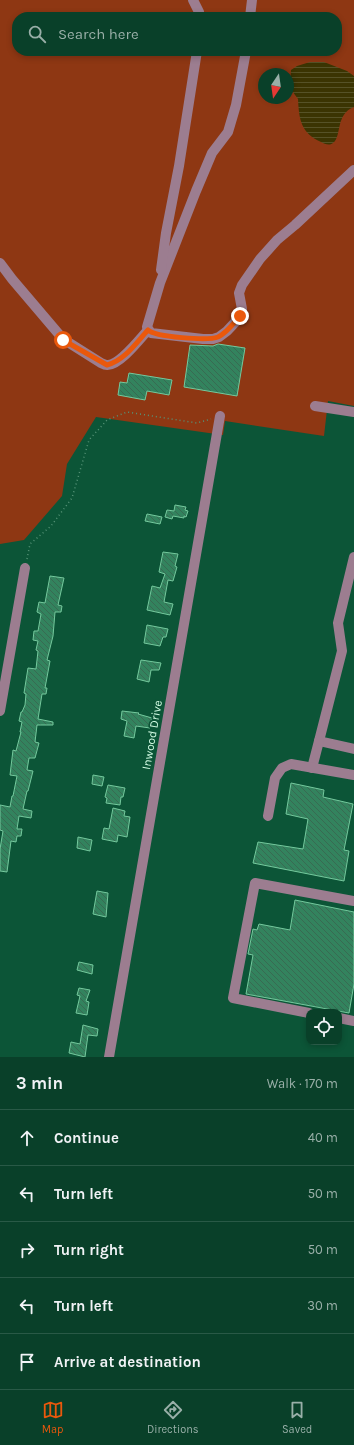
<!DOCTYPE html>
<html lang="en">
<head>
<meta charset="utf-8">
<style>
	body { margin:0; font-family:Karla,sans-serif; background:#124731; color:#f1f3f6 }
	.controls { position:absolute; right:12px; bottom:12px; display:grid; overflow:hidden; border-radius:8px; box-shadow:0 2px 6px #0003 }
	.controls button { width:36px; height:36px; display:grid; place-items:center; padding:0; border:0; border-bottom:1px solid #295946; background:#094029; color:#f1f3f6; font:20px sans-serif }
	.compass { position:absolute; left:258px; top:68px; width:36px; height:36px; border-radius:50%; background:#094029; box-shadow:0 2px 6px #0003; rotate:193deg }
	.stop { position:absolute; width:12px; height:12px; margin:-9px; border:3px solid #ea580c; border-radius:50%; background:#fff }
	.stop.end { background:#ea580c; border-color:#fff; box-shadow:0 1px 4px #0008 }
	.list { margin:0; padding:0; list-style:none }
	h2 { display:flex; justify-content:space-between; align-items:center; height:52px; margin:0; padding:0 16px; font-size:17px }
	h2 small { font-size:13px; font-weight:400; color:#99afa8 }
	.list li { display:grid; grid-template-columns:26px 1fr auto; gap:12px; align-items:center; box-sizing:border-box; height:56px; padding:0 16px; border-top:1px solid #295946 }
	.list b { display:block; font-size:15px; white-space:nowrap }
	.list em { font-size:13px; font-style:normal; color:#99afa8 }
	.icon { flex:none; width:22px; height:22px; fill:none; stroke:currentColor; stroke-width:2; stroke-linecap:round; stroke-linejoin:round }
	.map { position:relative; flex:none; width:354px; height:1057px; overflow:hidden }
	.search { position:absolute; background:#094029; box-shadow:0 2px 6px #0003; left:12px; right:12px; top:12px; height:44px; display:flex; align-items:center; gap:10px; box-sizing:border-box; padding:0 14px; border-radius:16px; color:#99afa8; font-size:15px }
	.sheet { height:332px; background:#094029 }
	nav { display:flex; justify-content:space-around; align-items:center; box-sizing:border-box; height:56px; border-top:1px solid #295946; background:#094029; font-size:11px; color:#99afa8 }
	nav a { display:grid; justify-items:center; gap:2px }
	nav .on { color:#ea580c }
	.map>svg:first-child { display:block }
</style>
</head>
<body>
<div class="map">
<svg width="354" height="1057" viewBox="0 0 354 1057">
	<defs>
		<pattern id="water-rules" width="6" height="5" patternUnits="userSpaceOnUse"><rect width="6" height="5" fill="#3b3402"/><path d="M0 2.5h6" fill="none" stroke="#565227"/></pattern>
		<pattern id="building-back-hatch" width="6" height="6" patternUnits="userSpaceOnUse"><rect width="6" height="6" fill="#33835e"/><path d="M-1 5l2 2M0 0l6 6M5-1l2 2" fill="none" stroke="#386a52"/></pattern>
	</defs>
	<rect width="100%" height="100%" fill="#0c5537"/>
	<path fill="#8e3713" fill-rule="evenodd" d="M0 0H354V406L328 401 324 436 225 421 223 435 96 417 67 464 62 496 24 540 0 544ZM17 17H337V51H17ZM264 74H288V98H264Z"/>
	<path fill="url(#water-rules)" d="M310 62H324L347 71 354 76V107C335 114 342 137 333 143 329 146 325 144 321 142 301 133 299 120 298 99 288 85 290 87 291 70L297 66Z"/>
	<g fill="url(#building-back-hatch)" stroke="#74c99d">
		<polygon points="218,344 245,348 237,396 184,387 190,345 213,346"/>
		<polygon points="129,373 172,380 169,395 147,391 145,400 118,395 120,382 127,383"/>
		<polygon points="175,505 186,507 185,510 188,511 186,517 184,516 184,518 173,516 172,519 165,517 167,510 174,511"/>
		<polygon points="147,514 162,517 160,524 145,521"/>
		<polygon points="163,552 178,554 175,566 177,567 173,581 168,580 164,602 173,604 170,615 147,610 152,586 160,588 165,574 159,572"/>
		<polygon points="50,576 64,578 58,605 62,606 61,612 55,612 53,636 47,660 50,661 45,688 47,688 46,694 42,694 38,719 53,722 53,725 37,725 35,742 39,743 35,758 29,758 27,770 33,771 28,791 27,791 23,809 32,811 31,818 19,816 17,829 22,829 21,836 17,836 16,842 11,841 7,872 0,871 0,849 3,831 0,830 0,805 10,807 12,796 13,796 17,776 10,775 13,750 16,751 21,732 20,732 22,722 19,721 21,712 22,712 25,705 26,694 24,693 28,668 36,669 38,651 36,650 38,641 33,640 34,631 38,631 41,614 37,612 39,602 45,603"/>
		<polygon points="147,625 168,629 166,637 163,637 160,646 144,643"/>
		<polygon points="141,660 161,663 159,670 151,670 149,682 137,679"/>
		<polygon points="122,711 139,713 138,714 152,718 150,728 136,726 134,738 124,736 127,721 121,719"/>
		<polygon points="93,775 104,777 102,786 92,784"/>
		<polygon points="291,783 324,790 323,797 353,804 344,850 349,851 344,881 253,863 258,842 303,849 308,819 286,814"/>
		<polygon points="108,785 125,788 123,797 121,797 120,805 106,803 107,798 105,797"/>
		<polygon points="113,808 125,811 124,816 130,817 127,837 118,835 117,842 102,839 104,828 109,829"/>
		<polygon points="78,837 92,840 90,851 77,848"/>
		<polygon points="97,891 108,893 106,917 93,914"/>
		<polygon points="295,900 354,912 354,984 349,1013 246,994 253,955 248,954 253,929 257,930 259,924 290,930"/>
		<polygon points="79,962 93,965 92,974 77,970"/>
		<polygon points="79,988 90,990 86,1001 89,1002 87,1015 76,1013 80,996 77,995"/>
		<polygon points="83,1025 98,1029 97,1036 88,1035 85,1057 69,1053 71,1042 80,1044"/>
	</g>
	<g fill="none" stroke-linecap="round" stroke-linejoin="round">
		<polyline stroke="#569377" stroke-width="1.5" stroke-dasharray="1 3" stroke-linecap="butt" points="27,559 30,544 51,526 72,498 89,440 107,420 127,412 197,423 211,419"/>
		<g stroke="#9c7d90" stroke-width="10">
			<polyline points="193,0 199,12 200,17"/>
			<polyline points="250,17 252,0"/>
			<polyline points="246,51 236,105 228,132 212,153 196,191 160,283 147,327 151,333 203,339 213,339 219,337 227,331 240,317 242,309 239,293 242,285 260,259 277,240 295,225 354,170"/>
			<path d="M0 263 12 279 63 339 101 363C103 364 105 365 107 365 119 366 140 339 148 330"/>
			<polyline points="161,270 166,233 179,166 197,51"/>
			<polyline points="315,406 354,412"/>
			<polyline points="354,557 338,623 342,651 319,741 354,749"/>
			<polyline points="0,711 25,568"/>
			<polyline points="312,768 319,741"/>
			<polyline points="268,816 275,778 282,768 291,764 354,775"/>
			<polyline points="309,1013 233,998 255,883 354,901"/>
			<polyline points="339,1018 354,1021"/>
			<polyline points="109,1057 220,416"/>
		</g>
	</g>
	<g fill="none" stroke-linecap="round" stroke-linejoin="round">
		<path stroke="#ea580c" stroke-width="5" d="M63 340 107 365C124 361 136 343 148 330 155 337 208 341 218 337 227 333 233 324 240 316"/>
	</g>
	<g text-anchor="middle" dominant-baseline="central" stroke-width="3.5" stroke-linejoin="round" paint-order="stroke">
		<g font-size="12" fill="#d2fbe3" stroke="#0c5537">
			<text transform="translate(152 735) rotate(-80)">Inwood Drive</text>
		</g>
	</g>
</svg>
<div class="controls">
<button><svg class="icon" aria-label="locate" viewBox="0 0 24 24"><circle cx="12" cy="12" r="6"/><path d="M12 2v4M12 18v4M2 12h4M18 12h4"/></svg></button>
</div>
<svg class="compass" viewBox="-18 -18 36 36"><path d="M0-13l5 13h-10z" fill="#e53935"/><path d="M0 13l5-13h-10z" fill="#99afa8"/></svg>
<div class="stop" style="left:63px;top:340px"></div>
<div class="stop end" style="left:240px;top:316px"></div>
<div class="search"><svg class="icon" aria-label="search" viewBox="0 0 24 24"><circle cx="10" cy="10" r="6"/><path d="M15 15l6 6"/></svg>Search here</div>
</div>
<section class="sheet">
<h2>3 min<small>Walk · 170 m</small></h2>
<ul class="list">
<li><svg class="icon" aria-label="ahead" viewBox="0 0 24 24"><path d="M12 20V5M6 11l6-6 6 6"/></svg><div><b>Continue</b></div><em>40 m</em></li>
<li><svg class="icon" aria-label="left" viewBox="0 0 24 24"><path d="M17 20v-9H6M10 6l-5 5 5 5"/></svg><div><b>Turn left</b></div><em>50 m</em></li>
<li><svg class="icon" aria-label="right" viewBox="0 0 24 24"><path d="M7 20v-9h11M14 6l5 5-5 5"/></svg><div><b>Turn right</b></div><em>50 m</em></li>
<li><svg class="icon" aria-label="left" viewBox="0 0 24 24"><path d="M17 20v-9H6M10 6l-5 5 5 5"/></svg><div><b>Turn left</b></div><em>30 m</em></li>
<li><svg class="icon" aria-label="arrive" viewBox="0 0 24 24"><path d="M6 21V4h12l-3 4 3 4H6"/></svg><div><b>Arrive at destination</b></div></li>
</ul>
</section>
<nav>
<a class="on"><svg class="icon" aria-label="map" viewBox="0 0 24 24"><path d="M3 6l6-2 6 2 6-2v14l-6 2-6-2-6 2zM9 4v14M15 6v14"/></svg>Map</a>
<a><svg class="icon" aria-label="directions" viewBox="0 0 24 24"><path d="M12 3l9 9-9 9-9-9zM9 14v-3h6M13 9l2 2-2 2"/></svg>Directions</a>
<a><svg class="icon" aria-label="saved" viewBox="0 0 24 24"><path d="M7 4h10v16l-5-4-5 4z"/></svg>Saved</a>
</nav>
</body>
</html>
